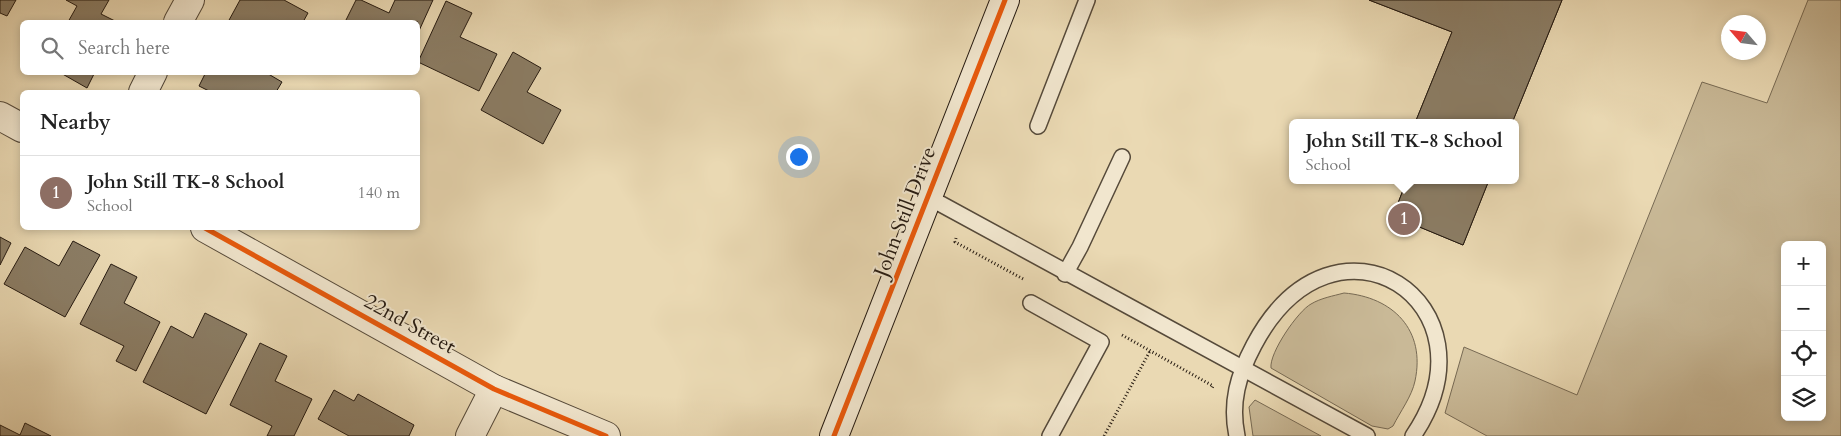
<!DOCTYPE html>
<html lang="en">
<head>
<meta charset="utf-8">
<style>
	body { margin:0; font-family:Cardo,serif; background:#f2f2f2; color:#222 }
	.controls { position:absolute; right:15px; bottom:15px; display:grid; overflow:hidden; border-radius:8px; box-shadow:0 2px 8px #0003 }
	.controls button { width:45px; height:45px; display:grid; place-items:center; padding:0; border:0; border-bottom:1px solid #e0e0e0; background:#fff; color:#222; font:25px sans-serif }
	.compass { position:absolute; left:1721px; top:15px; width:45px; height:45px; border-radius:50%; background:#fff; box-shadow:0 2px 8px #0003; rotate:298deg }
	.you { position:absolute; left:798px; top:156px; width:18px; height:18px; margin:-12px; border:4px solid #fff; border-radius:50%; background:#1a73e8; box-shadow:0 0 0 8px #1a73e833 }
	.badge { display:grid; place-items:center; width:32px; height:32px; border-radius:50%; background:#7c3aed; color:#fff; font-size:16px; font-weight:700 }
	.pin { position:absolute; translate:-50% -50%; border:2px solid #fff; box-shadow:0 1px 5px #0006 }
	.popup { position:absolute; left:1289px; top:119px; width:230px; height:65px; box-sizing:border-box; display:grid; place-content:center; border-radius:8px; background:#fff; filter:drop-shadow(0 1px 4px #0005); font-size:16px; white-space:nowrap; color:#767676 }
	.popup b { font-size:19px; color:#222 }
	.popup::after { content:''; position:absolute; left:50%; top:100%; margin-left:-10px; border:10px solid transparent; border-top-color:#fff }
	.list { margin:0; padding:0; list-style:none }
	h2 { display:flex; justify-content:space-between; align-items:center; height:65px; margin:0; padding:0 20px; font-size:21px }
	h2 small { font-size:16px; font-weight:400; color:#767676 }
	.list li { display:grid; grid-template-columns:32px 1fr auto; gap:15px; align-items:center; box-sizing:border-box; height:75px; padding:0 20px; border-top:1px solid #e0e0e0 }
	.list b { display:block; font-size:19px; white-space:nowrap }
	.list p { margin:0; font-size:16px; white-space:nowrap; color:#767676 }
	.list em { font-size:16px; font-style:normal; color:#767676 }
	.icon { flex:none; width:28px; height:28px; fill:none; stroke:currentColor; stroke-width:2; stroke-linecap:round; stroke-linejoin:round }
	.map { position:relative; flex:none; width:1841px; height:436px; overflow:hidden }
	.search { position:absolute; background:#fff; box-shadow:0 2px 8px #0003; left:20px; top:20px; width:400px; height:55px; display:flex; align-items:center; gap:12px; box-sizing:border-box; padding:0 18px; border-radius:8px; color:#767676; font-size:19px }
	.panel { position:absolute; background:#fff; box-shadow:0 2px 8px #0003; left:20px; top:90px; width:400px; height:140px; border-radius:8px }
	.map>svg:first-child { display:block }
</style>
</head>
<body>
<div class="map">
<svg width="1841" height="436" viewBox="0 0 1841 436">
	<rect width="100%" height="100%" fill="#ead9b3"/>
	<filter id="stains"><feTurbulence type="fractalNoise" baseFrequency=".004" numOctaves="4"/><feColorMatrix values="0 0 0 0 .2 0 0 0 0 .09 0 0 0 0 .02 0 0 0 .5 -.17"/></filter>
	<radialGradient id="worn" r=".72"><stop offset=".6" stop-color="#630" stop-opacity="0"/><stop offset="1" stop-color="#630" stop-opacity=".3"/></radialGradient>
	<g fill="#c9b997" stroke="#776a54" fill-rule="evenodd">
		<path d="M1808 0H1841V436H1487L1445 413 1464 347 1577 395 1702 82 1767 103ZM1785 245H1822V417H1785Z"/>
		<path d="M1344 293C1393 297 1426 330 1415 381 1412 396 1400 412 1393 426L1388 429 1372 426 1271 368C1269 353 1298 311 1311 304 1321 298 1333 296 1344 293Z"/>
		<polygon points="1255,400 1321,436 1253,436 1249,407"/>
	</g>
	<g fill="#8b7d65" stroke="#251a11">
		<polygon points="0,0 16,0 7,16 0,13"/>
		<polygon points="66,0 109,0 101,14 117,22 68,22 77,6"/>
		<polygon points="240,0 284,0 308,13 303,22 228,22"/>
		<polygon points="356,0 361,0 389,13 395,0 433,0 418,33 418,22 345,22"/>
		<polygon points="1369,0 1562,0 1512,123 1415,123 1452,32"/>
		<polygon points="1369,0 1562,0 1512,123 1415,123 1452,32"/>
		<polygon points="446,1 472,13 460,37 497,54 479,91 418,62"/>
		<polygon points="513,52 541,68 527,92 561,110 543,144 481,110"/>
		<polygon points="59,72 95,72 87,88"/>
		<polygon points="206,72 265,72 282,82 276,92 211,92 199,86"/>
		<polygon points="1407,180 1489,180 1463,245 1393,216"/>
		<polygon points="1407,180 1489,180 1463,245 1393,216"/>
		<polygon points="0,237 11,243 0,265"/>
		<polygon points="73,241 100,255 65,317 4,284 25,247 59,266"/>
		<polygon points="111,264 137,277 124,303 160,322 136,371 116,361 124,346 80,324"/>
		<polygon points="205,313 247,334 206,414 143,382 171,326 193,338"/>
		<polygon points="260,343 287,356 275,381 312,399 294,436 267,436 272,426 230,405"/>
		<polygon points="334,390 354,401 358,394 414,425 409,436 349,436 318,419"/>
		<polygon points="25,423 51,436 0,436 0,425 20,435"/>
	</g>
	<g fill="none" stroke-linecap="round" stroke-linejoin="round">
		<g stroke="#564a3a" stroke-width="18">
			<g id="lane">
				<polyline points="1038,126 1087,0"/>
				<path d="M928 197C1074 278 1221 355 1367 436"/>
				<polyline points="1065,274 1080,247 1122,157"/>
				<polyline points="1031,303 1101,342 1050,436"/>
				<path d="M1237 436C1230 403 1238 375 1254 345 1335 192 1503 304 1413 436"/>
			</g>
		</g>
		<g stroke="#564a3a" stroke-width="30">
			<g id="street">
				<polyline points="178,22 190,0"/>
				<polyline points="143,92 153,72"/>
				<polyline points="0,116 22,128"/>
				<polyline points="205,228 494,389 606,436"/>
				<polyline points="470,436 494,389"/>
			</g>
		</g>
		<g stroke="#251a11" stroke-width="30">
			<polyline id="secondary" points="834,436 1005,0"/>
		</g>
		<g stroke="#251a11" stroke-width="3" stroke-dasharray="1 2.5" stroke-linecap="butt">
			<polyline points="956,238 955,242 1025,280"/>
			<polyline points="1122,335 1213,386 1212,388"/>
			<polyline points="1104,436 1150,351"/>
		</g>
		<use href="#lane" stroke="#f1e6ce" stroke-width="15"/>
		<use href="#street" stroke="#f1e6ce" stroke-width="28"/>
		<use href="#secondary" stroke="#f1e6ce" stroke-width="28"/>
		<g stroke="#f1e6ce" stroke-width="8">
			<g id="cycleway">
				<polyline points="205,228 494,389 606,436"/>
				<polyline points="834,436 1005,0"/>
			</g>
		</g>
		<use href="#cycleway" stroke="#e8590c" stroke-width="5"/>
	</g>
	<g text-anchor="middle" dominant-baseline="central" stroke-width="4" stroke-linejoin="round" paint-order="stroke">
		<g font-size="21" fill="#251a11" stroke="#f1e6ce">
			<text transform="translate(905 212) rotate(-69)">John Still Drive</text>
			<text transform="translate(410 324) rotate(29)">22nd Street</text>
		</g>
	</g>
	<rect width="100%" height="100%" filter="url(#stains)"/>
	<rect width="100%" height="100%" fill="url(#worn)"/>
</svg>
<div class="controls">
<button>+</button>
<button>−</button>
<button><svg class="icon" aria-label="locate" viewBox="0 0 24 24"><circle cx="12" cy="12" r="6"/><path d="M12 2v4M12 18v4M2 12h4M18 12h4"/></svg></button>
<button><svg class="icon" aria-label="layers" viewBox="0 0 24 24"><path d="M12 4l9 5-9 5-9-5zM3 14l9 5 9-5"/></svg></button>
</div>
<svg class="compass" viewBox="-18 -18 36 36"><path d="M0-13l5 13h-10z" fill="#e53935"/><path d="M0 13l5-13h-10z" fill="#767676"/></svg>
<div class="you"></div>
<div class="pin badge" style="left:1404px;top:219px;background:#8d6e63">1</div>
<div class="popup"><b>John Still TK-8 School</b>School</div>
<div class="search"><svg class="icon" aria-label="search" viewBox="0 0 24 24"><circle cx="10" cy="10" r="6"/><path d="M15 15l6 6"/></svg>Search here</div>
<section class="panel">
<h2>Nearby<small></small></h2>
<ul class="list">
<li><span class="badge" style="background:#8d6e63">1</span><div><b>John Still TK-8 School</b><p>School</p></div><em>140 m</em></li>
</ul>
</section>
</div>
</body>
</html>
